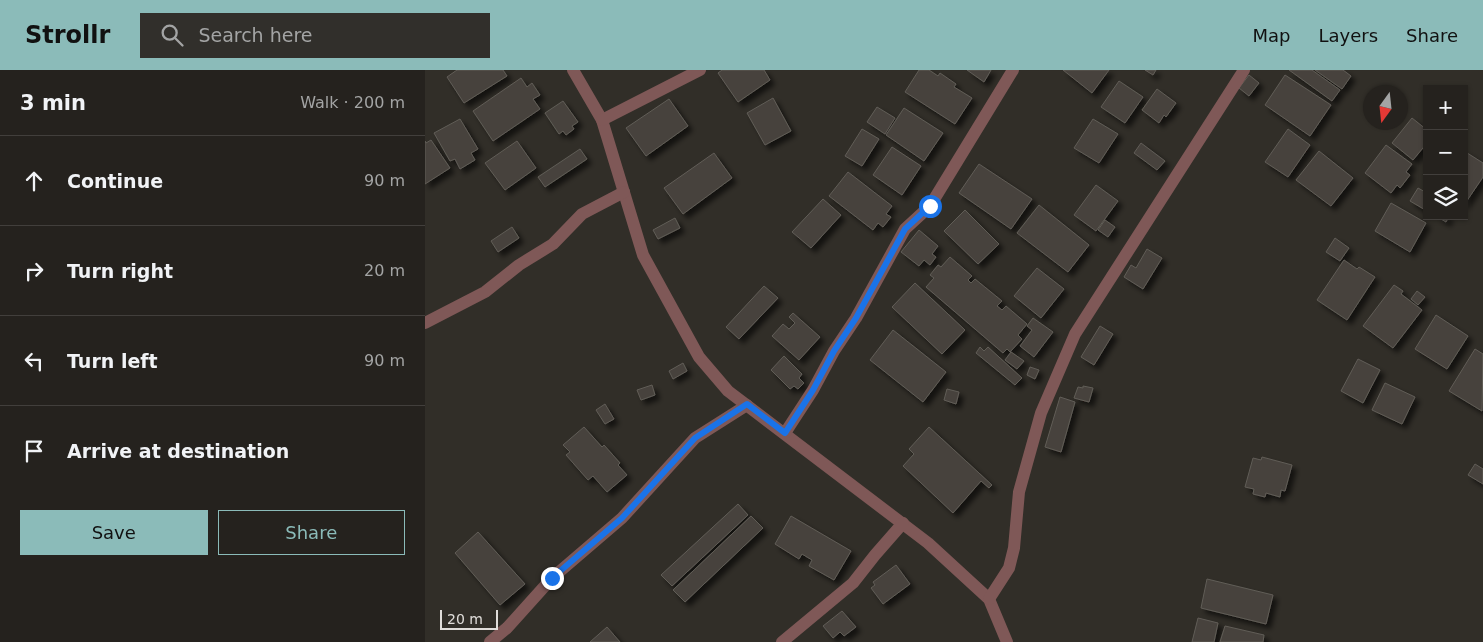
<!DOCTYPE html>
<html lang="en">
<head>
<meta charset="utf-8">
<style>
	body { margin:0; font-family:"DejaVu Sans",sans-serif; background:#312f2b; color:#f1f3f6 }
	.controls { position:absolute; right:15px; top:15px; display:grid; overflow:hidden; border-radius:0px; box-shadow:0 1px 4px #0004 }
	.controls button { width:45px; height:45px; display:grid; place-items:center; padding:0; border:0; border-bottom:1px solid #423f3c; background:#25221e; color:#f1f3f6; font:25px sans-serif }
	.compass { position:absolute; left:938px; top:15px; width:45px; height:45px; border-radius:50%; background:#25221e; box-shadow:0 1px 4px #0004; rotate:195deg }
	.scale { position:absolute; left:15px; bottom:12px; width:58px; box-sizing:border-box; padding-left:5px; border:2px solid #e0ddda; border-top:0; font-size:14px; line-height:18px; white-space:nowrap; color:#e0ddda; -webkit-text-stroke:4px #312e28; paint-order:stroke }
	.stop { position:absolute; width:15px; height:15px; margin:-11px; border:4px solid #1a73e8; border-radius:50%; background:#fff }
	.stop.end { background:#1a73e8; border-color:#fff; box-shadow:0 1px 5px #0008 }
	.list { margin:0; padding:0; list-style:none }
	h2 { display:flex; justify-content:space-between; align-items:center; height:65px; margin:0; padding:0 20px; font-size:21px }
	h2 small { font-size:16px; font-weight:400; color:#a3a4a4 }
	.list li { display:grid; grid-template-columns:32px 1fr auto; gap:15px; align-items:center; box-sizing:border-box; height:90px; padding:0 20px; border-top:1px solid #423f3c }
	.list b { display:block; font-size:19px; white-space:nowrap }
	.list em { font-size:16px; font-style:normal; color:#a3a4a4 }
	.actions { display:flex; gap:10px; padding:15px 20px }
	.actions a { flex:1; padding:11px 0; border:1px solid #8bbbb9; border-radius:0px; text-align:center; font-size:18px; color:#8bbbb9 }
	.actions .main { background:#8bbbb9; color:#111 }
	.icon { flex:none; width:28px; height:28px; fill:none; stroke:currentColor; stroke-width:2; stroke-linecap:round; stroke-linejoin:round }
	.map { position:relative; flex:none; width:1058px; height:572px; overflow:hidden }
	header { display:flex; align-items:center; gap:30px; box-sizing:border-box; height:70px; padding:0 25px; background:#8bbbb9; color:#111 }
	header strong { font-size:24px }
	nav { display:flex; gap:28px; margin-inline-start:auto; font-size:18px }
	.search { width:350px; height:45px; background:#312f2b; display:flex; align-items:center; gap:12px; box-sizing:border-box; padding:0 18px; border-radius:0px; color:#a3a4a4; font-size:19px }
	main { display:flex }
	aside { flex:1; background:#25221e }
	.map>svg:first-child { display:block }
</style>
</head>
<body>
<header>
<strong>Strollr</strong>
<div class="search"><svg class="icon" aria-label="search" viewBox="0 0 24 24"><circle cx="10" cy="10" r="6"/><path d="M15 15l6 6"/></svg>Search here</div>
<nav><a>Map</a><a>Layers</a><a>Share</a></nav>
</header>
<main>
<aside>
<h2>3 min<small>Walk · 200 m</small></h2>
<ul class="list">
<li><svg class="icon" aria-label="ahead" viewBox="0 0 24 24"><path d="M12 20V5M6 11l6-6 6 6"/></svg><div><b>Continue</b></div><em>90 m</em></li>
<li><svg class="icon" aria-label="right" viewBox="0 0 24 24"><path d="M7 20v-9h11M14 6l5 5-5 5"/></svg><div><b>Turn right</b></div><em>20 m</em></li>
<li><svg class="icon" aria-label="left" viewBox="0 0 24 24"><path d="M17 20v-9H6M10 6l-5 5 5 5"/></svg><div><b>Turn left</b></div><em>90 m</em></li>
<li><svg class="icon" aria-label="arrive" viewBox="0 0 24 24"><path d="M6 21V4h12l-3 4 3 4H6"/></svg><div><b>Arrive at destination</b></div></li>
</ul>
<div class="actions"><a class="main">Save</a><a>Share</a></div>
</aside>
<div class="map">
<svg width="1058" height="572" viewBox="0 0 1058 572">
	<defs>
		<filter id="shadow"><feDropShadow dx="4.5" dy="4.5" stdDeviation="2.5" flood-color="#0009"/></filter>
	</defs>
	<rect width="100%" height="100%" fill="#312e28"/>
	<g fill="#46423c" stroke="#615d57" filter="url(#shadow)">
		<polygon points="32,0 78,0 82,6 39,33 22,7"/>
		<polygon points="297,0 339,0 345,10 313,32 293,3"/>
		<polygon points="494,0 504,0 513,6 515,3 531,14 529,17 547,28 530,54 480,22"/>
		<polygon points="542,0 566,0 559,12"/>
		<polygon points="638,0 684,0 667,23"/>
		<polygon points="720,0 731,0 728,5"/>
		<polygon points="864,0 887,0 915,20 907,31"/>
		<polygon points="890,0 918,0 926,6 917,19"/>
		<polygon points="824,5 834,13 824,26 814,18"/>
		<polygon points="860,5 906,35 885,66 840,35"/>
		<polygon points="96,8 102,17 107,13 115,25 108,29 115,39 68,71 48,41"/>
		<polygon points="694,11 718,27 700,53 676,37"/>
		<polygon points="732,19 751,33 741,47 739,45 734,53 717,40"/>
		<polygon points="348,28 366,61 340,75 322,43"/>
		<polygon points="244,29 263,56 221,86 201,58"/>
		<polygon points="138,31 153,52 147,56 149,59 141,65 138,61 134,64 120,43"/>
		<polygon points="452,37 470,48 460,64 442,52"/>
		<polygon points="479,38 518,63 499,91 461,65"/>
		<polygon points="987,48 1002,60 1002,73 988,90 967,73"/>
		<polygon points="35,49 53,79 46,83 50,90 35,99 30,89 25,91 9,63"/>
		<polygon points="668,49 693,64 674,93 649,78"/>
		<polygon points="437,59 454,69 437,96 420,86"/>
		<polygon points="863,59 885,75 863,107 840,92"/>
		<polygon points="6,70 25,98 0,114 0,71 1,73"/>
		<polygon points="92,71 111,98 80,120 60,93"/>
		<polygon points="716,73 740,91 732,100 709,83"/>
		<polygon points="961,75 987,94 981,102 985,105 975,118 972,115 966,123 940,103"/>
		<polygon points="467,77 496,96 477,125 448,105"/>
		<polygon points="155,79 162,89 120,117 113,107"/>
		<polygon points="894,81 928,108 906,136 871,110"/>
		<polygon points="1039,81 1058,93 1058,107 1039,135"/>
		<polygon points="289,83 307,108 258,144 239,118"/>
		<polygon points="554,94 607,129 586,159 534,123"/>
		<polygon points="423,102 467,136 461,144 466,147 458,157 453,153 448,160 404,126"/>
		<polygon points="671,115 693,131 671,161 649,145"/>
		<polygon points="993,118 1002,123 1002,141 985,131"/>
		<polygon points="398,129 416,145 386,178 367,162"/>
		<polygon points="966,133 1001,153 985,182 950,161"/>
		<polygon points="614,135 664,175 643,202 592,163"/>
		<polygon points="540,140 574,174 553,194 519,161"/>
		<polygon points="1011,146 1024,146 1021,152"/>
		<polygon points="250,148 255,158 233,169 228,160"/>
		<polygon points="680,150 690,157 683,167 673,160"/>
		<polygon points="87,157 94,168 73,182 66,171"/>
		<polygon points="494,160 513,176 507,184 511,187 505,195 499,190 494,196 476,182"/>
		<polygon points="910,168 924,178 915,191 901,182"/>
		<polygon points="722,179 737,188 718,219 699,207 706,195 711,198"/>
		<polygon points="525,187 547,206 543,210 546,213 550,209 577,231 572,236 577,240 581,236 602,254 593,265 597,269 585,282 582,279 578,283 501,217 509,208 505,205 513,195 516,197"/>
		<polygon points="919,190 932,199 934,197 950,207 922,250 892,230"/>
		<polygon points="612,198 639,219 616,248 589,226"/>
		<polygon points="490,213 540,260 517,284 467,237"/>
		<polygon points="969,215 978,221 976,224 997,240 968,278 938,256"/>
		<polygon points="339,216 353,228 314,269 301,257"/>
		<polygon points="992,221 1000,227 993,235 986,229"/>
		<polygon points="368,243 395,267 374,290 347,266 358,254 364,259 370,253 364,247"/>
		<polygon points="1011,245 1043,266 1022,299 990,279"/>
		<polygon points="608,248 628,262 609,287 595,276 607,260 602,256"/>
		<polygon points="675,256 688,264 669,295 656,287"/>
		<polygon points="468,260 521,302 498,332 445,290"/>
		<polygon points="555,277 559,281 563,277 597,308 590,315 551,283"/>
		<polygon points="1050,279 1058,284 1057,341 1024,321"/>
		<polygon points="586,282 599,291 592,299 580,290"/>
		<polygon points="359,286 377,304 374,308 379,313 373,319 369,316 365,319 346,300"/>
		<polygon points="933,289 955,300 938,333 916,321"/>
		<polygon points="258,293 262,301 248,309 244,301"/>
		<polygon points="605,297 614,300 610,309 602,305"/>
		<polygon points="960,313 990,327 977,354 947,340"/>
		<polygon points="227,315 230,325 216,330 212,320"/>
		<polygon points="658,316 668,318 664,332 649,328 653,317 658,318"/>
		<polygon points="522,319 534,322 531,334 519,330"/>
		<polygon points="635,327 650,332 636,382 620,377"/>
		<polygon points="180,334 189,349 180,354 171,340"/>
		<polygon points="159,357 177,377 179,375 195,393 193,395 202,405 182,422 168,406 163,410 141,385 145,382 138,375"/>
		<polygon points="504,357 567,415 564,418 556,411 528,443 478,396 489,384 484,379"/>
		<polygon points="837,387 867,395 860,421 856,420 855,427 841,423 840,427 828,424 829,419 820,417 828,388 836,390"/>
		<polygon points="1050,394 1058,399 1058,414 1043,405"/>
		<polygon points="313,434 323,445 247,516 236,505"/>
		<polygon points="326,446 338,458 260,532 248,520"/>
		<polygon points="366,446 426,481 409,510 384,496 387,490 377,484 374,489 350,474"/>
		<polygon points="53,462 100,514 75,535 30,483"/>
		<polygon points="471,495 485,514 458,534 446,518 450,515 448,512"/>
		<polygon points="782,509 848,525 841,554 776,538"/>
		<polygon points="417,541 431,557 419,566 415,562 408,568 398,556"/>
		<polygon points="773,548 793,553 789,572 767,572"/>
		<polygon points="800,556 839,565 838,572 795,572"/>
		<polygon points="182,557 195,572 165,572"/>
	</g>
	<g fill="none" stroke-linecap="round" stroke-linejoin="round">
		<g stroke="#7f5857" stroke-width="12">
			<polyline points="148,0 177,50 218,185 274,287 303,321 503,473 564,529 582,572"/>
			<polyline points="177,50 275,0"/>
			<polyline points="0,253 60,222 94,195 128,174 157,144 199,122"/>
			<polyline points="360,363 388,320 409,281 431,248 480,159 505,136 588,0"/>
			<polyline points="564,529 584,498 589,478 594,422 616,343 650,264 819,0"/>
			<polyline points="65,572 82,558 127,508 197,448 270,368 322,335"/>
			<polyline points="357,572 428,513 450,485 478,453"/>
		</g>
	</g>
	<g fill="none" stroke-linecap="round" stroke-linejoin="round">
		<polyline stroke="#1a73e8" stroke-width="6" points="127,508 197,448 270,368 322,334 360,363 388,320 409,281 431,248 480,159 505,136"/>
	</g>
</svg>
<div class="controls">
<button>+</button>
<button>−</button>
<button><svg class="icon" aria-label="layers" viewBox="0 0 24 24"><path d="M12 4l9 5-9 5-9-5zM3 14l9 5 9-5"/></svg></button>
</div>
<svg class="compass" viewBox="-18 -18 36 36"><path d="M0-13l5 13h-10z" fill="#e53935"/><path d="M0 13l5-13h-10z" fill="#a3a4a4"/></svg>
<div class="scale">20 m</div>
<div class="stop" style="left:505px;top:136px"></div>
<div class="stop end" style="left:127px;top:508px"></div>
</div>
</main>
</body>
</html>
